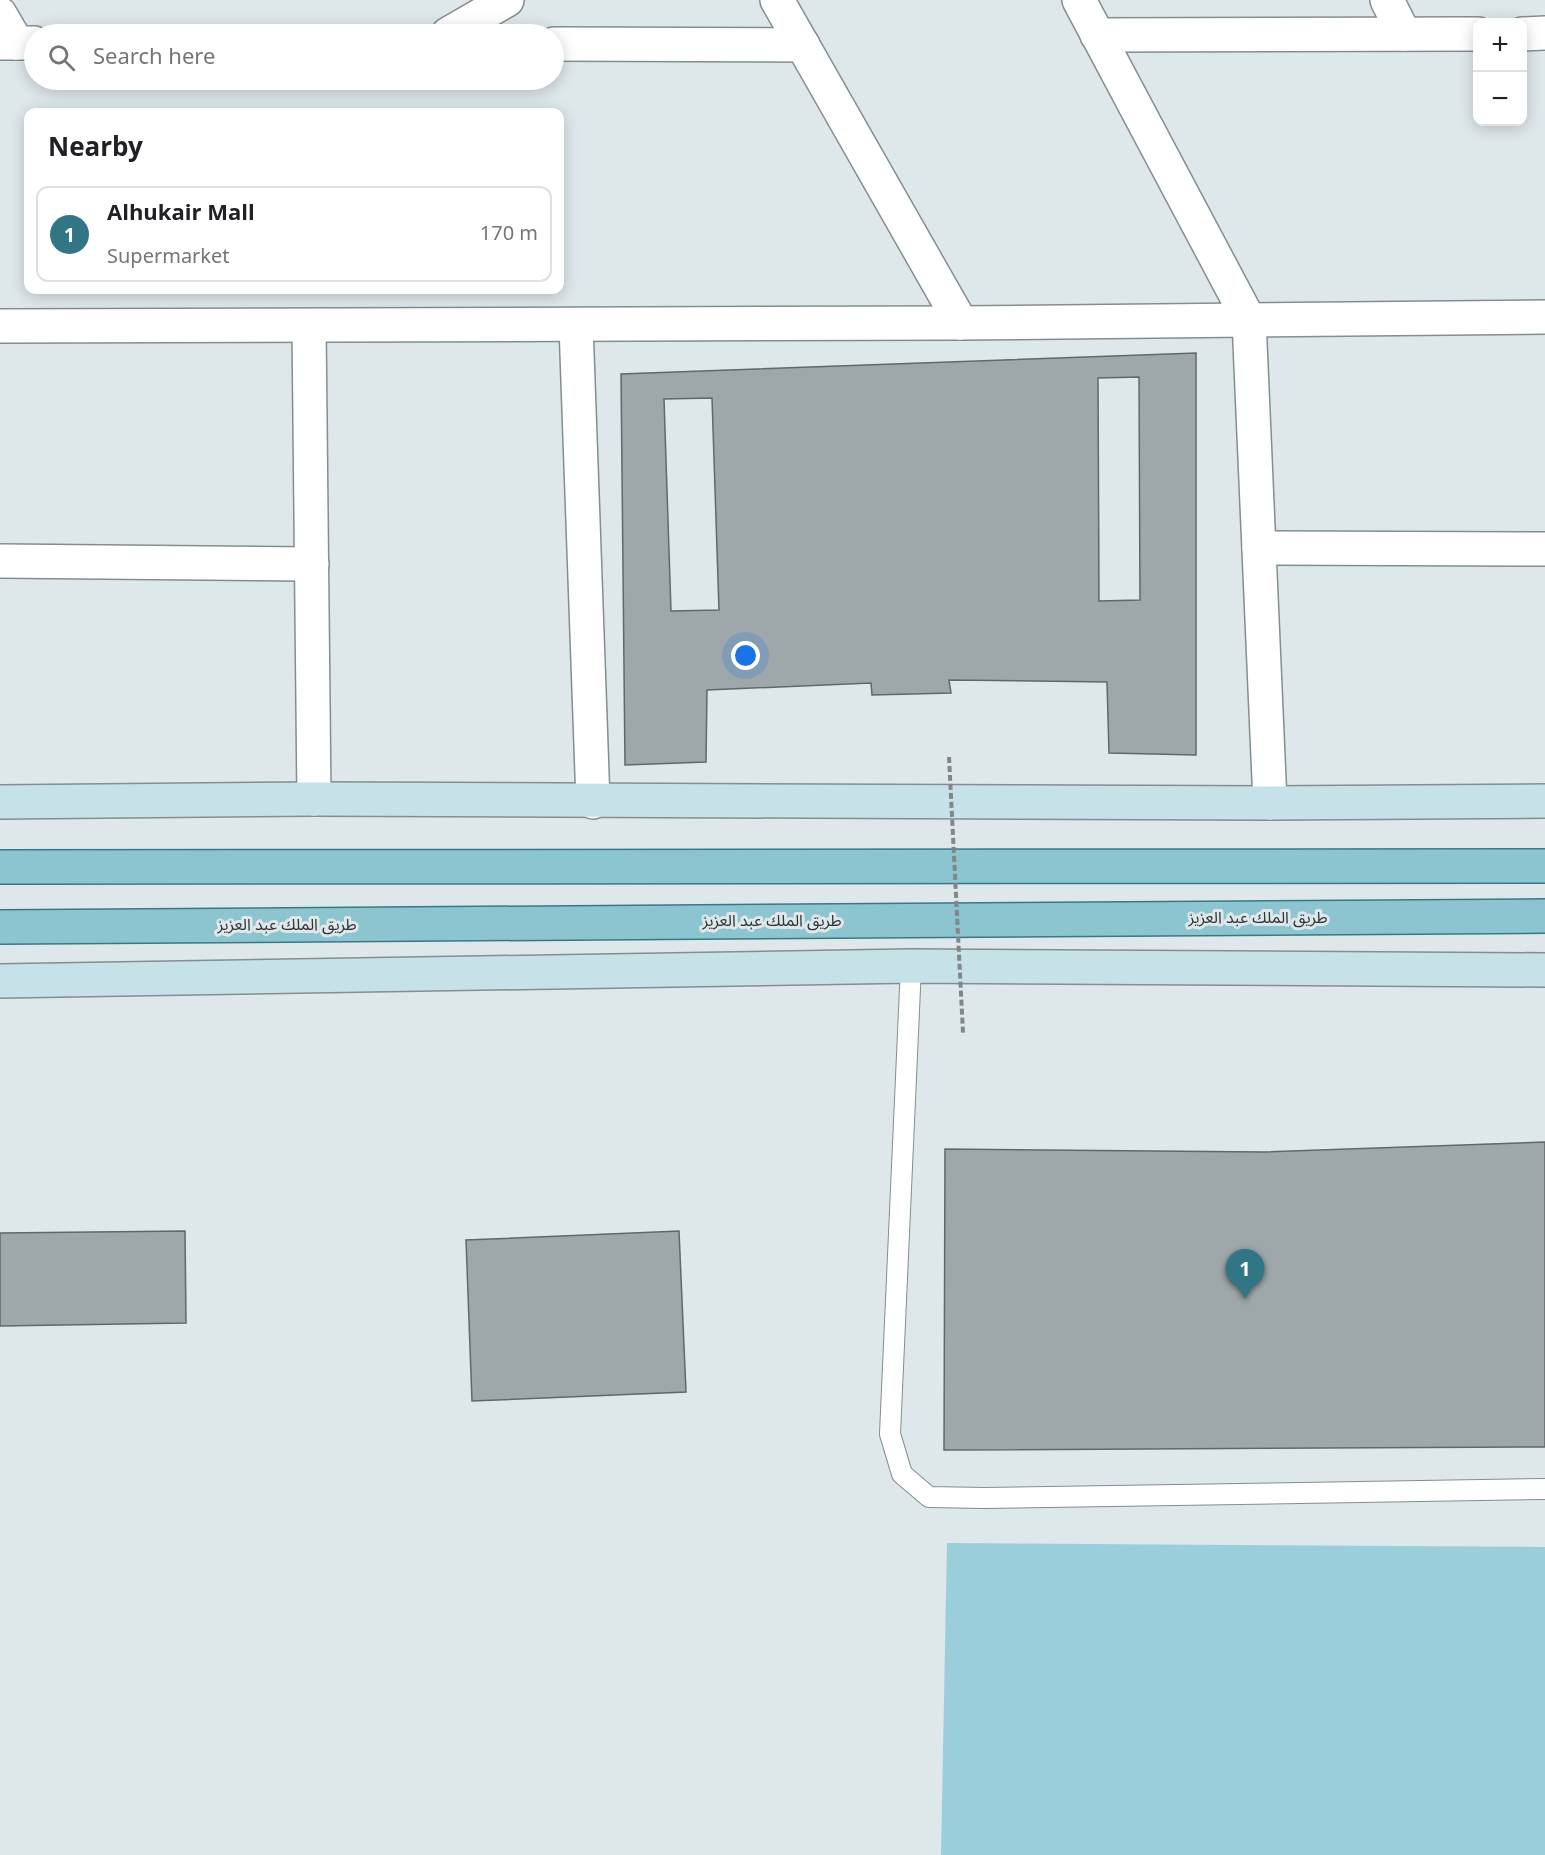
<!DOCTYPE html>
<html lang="en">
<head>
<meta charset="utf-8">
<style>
	body { margin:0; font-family:Georgia,"Noto Sans Arabic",serif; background:#f6f6f6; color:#202124 }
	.controls { position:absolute; right:18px; top:18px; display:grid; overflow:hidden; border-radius:12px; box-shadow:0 3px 15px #0003 }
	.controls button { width:54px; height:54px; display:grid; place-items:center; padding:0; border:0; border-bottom:2px solid #e0e0e0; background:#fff; color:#202124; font:30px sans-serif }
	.you { position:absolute; left:746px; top:656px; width:21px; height:21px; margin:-15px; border:4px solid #fff; border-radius:50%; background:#1a73e8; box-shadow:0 0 0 9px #1a73e833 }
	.badge { display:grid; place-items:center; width:39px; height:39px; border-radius:50%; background:#327686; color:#fff; font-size:20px; font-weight:700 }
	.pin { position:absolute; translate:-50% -50px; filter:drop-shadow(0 2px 3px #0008) }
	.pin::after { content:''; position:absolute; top:32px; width:21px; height:18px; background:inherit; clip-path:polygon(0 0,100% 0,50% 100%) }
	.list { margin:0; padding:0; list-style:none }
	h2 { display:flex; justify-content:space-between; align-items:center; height:78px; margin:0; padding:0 24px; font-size:26px }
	h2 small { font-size:20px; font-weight:400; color:#757577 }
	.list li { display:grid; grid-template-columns:39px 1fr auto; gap:18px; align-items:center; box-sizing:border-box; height:96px; margin:0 12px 12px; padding:0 12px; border:2px solid #e0e0e0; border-radius:12px }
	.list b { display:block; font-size:22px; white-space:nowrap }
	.list p { margin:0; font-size:20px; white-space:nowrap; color:#757577 }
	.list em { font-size:20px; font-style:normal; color:#757577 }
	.icon { flex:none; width:33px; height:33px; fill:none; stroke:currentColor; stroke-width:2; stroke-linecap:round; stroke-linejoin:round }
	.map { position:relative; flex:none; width:1545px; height:1855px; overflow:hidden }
	.search { position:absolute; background:#fff; box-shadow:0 3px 15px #0003; left:24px; top:24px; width:540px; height:66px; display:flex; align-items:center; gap:15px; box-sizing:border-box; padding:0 21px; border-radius:33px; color:#757577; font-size:22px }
	.panel { position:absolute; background:#fff; box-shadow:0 3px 15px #0003; left:24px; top:108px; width:540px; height:186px; border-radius:12px }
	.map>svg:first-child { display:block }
</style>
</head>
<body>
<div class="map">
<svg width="1545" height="1855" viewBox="0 0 1545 1855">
	<rect width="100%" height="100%" fill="#dee7ea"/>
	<polygon fill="#9bcedb" points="947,1543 1545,1547 1545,1855 941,1855"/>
	<g fill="#9ea7aa" stroke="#60686a" stroke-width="1.5" fill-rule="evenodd">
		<path d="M1196 353V755L1109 753 1107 682 949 680 951 693 872 695 871 683 707 690 706 762 625 765 621 374ZM1139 377 1140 600 1099 601 1098 378ZM712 398 719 610 671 611 664 399Z"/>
		<polygon points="1545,1142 1545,1447 944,1450 945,1149 1263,1152"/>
		<polygon points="185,1231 186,1323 0,1326 0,1233"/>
		<polygon points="679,1231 686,1392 472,1401 466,1240"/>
	</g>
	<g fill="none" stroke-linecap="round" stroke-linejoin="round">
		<g stroke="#848d90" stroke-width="22">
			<polyline id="lane" points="911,966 890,1434 902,1474 929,1497 984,1498 1545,1489"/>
		</g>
		<g stroke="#848d90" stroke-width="36">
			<g id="street">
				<polyline points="777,0 961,323"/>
				<polyline points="1079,0 1249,320 1270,803"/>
				<polyline points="1387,0 1404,34"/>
				<polyline points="0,14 17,43"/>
				<polyline points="448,34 507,0"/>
				<polyline points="1522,34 1545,33"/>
				<polyline points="1097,35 1478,34"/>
				<polyline points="0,43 34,43"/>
				<polyline points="554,44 803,45"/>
				<polyline points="576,325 593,802"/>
				<polyline points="0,326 961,323 1545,317"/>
				<polyline points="309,326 314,799"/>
				<polyline points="1259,548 1545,549"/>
				<polyline points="0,561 312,564"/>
			</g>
		</g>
		<g stroke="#848d90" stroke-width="36">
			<g id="secondary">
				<polyline points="0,802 314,799 1270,803 1545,801"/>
				<polyline points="0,981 911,966 1545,970"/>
			</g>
		</g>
		<g stroke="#3a7886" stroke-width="36">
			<g id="primary">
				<polyline points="0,867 1545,866"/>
				<polyline points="0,927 1545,916"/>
			</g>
		</g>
		<use href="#lane" stroke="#fff" stroke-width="20"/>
		<use href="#street" stroke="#fff" stroke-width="33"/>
		<use href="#secondary" stroke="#c6e2e8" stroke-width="33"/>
		<use href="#primary" stroke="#8cc4d0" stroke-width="33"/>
		<polyline stroke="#818789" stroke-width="4" stroke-dasharray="6 3" stroke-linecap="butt" points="949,757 963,1033"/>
	</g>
	<g text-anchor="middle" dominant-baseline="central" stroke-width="6" stroke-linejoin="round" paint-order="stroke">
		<g font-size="16" fill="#303435" stroke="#dee7ea">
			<text x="1258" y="918">طريق الملك عبد العزيز</text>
			<text x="772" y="921">طريق الملك عبد العزيز</text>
			<text x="287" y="925">طريق الملك عبد العزيز</text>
		</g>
	</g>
</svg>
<div class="controls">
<button>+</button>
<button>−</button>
</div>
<div class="you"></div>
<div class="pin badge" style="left:1245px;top:1299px">1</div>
<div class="search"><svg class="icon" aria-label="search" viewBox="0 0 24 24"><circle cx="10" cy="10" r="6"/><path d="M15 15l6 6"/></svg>Search here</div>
<section class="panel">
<h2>Nearby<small></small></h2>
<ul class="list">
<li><span class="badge">1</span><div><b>Alhukair Mall</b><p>Supermarket</p></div><em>170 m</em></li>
</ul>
</section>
</div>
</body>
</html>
